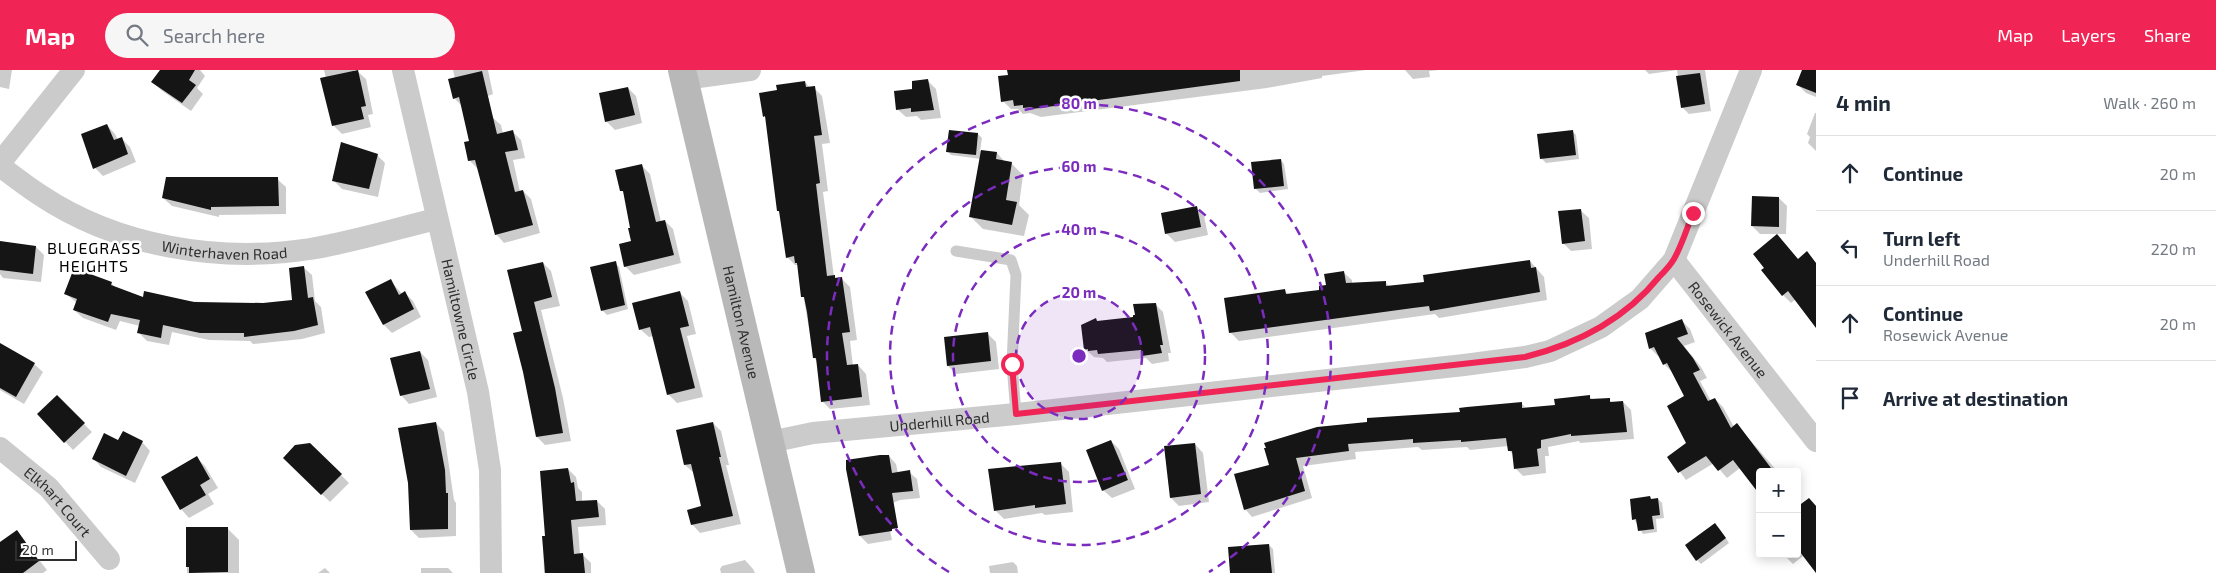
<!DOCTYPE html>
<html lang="en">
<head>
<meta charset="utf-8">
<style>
	body { margin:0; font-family:"Exo 2",sans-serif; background:#f6f6f7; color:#1f2937 }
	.controls { position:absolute; right:15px; bottom:15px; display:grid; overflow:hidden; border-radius:5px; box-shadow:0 2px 12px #0003 }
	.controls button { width:45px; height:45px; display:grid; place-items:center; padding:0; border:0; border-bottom:1px solid #e0e1e3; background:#fff; color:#1f2937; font:25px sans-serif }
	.scale { position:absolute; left:15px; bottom:12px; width:62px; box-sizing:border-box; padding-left:5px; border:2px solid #2e2e2e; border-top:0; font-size:14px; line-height:18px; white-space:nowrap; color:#2e2e2e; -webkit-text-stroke:4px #fff; paint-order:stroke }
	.stop { position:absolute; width:15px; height:15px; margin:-11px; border:4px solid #f02556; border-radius:50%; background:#fff }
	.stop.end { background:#f02556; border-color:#fff; box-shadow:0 1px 5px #0008 }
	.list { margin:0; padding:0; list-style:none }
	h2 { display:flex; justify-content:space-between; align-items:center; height:65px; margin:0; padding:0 20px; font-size:21px }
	h2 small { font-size:16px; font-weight:400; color:#747a83 }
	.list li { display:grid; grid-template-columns:32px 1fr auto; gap:15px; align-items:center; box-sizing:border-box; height:75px; padding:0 20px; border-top:1px solid #e0e1e3 }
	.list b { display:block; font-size:19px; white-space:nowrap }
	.list p { margin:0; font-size:16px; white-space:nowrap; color:#747a83 }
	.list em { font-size:16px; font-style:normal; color:#747a83 }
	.icon { flex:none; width:28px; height:28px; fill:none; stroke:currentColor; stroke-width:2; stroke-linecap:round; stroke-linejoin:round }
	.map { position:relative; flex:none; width:1816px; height:503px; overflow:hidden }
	header { display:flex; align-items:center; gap:30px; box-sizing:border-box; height:70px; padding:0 25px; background:#f02556; color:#fff }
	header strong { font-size:24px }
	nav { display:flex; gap:28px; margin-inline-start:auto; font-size:18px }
	.search { width:350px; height:45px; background:#f6f6f7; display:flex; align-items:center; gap:12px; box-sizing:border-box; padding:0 18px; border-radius:28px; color:#747a83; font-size:19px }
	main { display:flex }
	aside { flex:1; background:#fff }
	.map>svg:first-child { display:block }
</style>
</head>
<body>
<header>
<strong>Map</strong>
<div class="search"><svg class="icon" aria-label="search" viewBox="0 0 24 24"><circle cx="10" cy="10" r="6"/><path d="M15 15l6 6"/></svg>Search here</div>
<nav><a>Map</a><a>Layers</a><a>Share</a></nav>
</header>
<main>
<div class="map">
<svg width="1816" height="503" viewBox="0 0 1816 503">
	<rect width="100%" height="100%" fill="#fff"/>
	<g fill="#0003">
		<polygon points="0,0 12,0 9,19 0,17"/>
		<polygon points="161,0 200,0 205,6 197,18 203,24 191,41 161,20 153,12"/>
		<polygon points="324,0 354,0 354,2 357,1 366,9 373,44 368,45 371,57 342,64 334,56 322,9 326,8"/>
		<polygon points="453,0 488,0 493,24 488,26 492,47 501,55 503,64 513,62 521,70 525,88 513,90 520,122 523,121 531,129 540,163 504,173 496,164 478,99 469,90 470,72 462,36 454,28 455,9"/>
		<polygon points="1054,0 1366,0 1322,6 1322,8 1267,18 1041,47 1030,43 1023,44 1018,39 1011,39 1003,31"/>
		<polygon points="1439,0 1429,1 1430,7 1413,9 1405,0"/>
		<polygon points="1645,0 1705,0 1711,41 1689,44 1682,37 1677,0 1649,4"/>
		<polygon points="1803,0 1816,0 1816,27 1806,23 1798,15"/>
		<polygon points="928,11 936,19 941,48 921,50 917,46 906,47 897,39 913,20"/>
		<polygon points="805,12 810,18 814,18 822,26 830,73 822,74 828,121 823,122 834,207 842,209 850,217 857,270 850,271 853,296 858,295 866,304 870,335 830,339 822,331 818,292 814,288 798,195 795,195 787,187 780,143 778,141 766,48 764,46 778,21"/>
		<polygon points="628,18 636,26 642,53 615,60 606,51"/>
		<polygon points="1815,43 1816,43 1816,81 1808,73 1810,67 1807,64"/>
		<polygon points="107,55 115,64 118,70 121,68 130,77 136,92 103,106 95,98"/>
		<polygon points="1572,61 1576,65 1579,89 1546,93 1542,89"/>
		<polygon points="978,64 982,68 980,81 997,83 1005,92 1011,93 1023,105 1019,135 1029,145 1024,166 983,159 971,147 981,89 951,85 947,81"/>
		<polygon points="377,85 385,93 378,127 342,119 334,111"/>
		<polygon points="1281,90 1284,94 1288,119 1260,123 1256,119"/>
		<polygon points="642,96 650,104 661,152 665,151 673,159 681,193 634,205 625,196 633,172 625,124 621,120"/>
		<polygon points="277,109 286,117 286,144 219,145 219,147 172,136 163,128"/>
		<polygon points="1779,128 1787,136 1786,164 1760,164 1752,156"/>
		<polygon points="1196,137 1204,146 1208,165 1175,172 1167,164 1162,144"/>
		<polygon points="1580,140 1589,148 1592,179 1571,181 1563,173"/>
		<polygon points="0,173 36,177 44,185 41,212 3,208 0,204"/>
		<polygon points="1807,183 1816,193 1816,256 1796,229 1791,233 1783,225 1798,190"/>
		<polygon points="1530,191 1544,207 1547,230 1439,248 1435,244 1239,271 1230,262 1285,221 1289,225 1321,221 1343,202 1352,210 1352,214 1385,212 1390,217 1425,214 1509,195 1509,193"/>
		<polygon points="543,193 551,201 560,236 541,240 563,328 571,371 545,375 537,367 523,262"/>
		<polygon points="615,193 619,197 628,239 607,245 603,241 592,198"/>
		<polygon points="303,197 312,205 315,231 321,237 325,263 302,269 253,274 250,271 209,270 172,262 169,275 147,271 139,263 140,256 120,251 116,260 83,248 74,240 77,233 66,224 111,213 117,219 144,229 263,235 294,231"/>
		<polygon points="390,210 402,224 405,223 413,231 421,247 392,263 384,255"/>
		<polygon points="680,223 688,231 696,264 687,266 703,327 677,333 669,325 653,266 649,267 640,259"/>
		<polygon points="1155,234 1163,242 1171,283 1168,283 1169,291 1152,294 1146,288 1107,292 1103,288 1094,287 1085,279 1096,250 1099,252 1134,248"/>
		<polygon points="1682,251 1690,259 1695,272 1684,276 1701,297 1707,308 1700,311 1711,331 1715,329 1723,337 1734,357 1737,355 1778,402 1760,402 1760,425 1740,398 1727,408 1714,393 1686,410 1669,387 1688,374 1686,327 1672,302 1664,294 1660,286 1658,286 1651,279 1647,264"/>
		<polygon points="988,264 996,272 999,299 956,304 948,296 945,268"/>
		<polygon points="0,278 34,294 43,302 24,334 0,320"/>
		<polygon points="420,282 428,290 437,327 409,334 401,325"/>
		<polygon points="57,327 92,362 73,380 39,344"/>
		<polygon points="1590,327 1593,330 1609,330 1613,333 1623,332 1631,340 1634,369 1580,373 1579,371 1548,377 1549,386 1545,386 1546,403 1523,406 1515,398 1514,386 1509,380 1508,376 1470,380 1467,377 1422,380 1418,377 1355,382 1356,389 1303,396 1312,428 1252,447 1245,439 1271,396 1265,379 1521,333 1527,339 1556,337"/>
		<polygon points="436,353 444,362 454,430 456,433 456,466 419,468 411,460"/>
		<polygon points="713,353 721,361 729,395 726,395 741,454 700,463 692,454 703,437 694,403 685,395"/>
		<polygon points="119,371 142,372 150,381 135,413 101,397 93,388"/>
		<polygon points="1111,371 1119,379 1135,419 1112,428 1103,420"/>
		<polygon points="310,374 349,413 330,432 285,388"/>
		<polygon points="1195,374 1203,383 1209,432 1179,436 1171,428"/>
		<polygon points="889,386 896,394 898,403 909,402 917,409 920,428 900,430 885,436 892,470 868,474 860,466"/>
		<polygon points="197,388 205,396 218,418 208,424 214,434 189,448 181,439"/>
		<polygon points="1061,394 1069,402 1073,442 1045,445 1042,443 1004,449 996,441"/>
		<polygon points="568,399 576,407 578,418 582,422 582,432 597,431 605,439 606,455 578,457 580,485 583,485 591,493 591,503 544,503 543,467 547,467"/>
		<polygon points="1797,428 1801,434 1809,429 1816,436 1816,503 1803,486 1793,494 1783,484 1797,484"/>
		<polygon points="1658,429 1662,433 1664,448 1656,449 1657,462 1643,464 1634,449 1651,430"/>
		<polygon points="187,458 227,458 239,470 239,503 187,503"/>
		<polygon points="1719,458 1729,473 1701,494 1697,490"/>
		<polygon points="17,462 47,500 43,503 3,503 0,499 0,474"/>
		<polygon points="1269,475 1273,479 1275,503 1232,503"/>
		<polygon points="745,490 753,499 755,503 721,503 720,499 722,496"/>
		<polygon points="1013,492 1017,496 1018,503 990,503 989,496"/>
		<polygon points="325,498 330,503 318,503"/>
		<polygon points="421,498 448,498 453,503 421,503"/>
	</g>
	<g fill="#151515">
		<polygon points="160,0 195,0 189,10 196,15 182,33 151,12"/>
		<polygon points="358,0 366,36 361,37 364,49 332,56 320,8"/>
		<polygon points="1007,0 1240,0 1240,11 1032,39 1032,37 1023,38 1023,35 1014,36 1013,30 1001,32 998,6 1008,5"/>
		<polygon points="1802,0 1816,0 1816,23 1796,15"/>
		<polygon points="482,1 497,64 513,60 518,80 505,82 515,122 523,120 533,155 495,165 475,90 468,91 464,72 469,71 459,27 453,29 448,9"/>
		<polygon points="1700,3 1705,34 1681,38 1676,6"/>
		<polygon points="928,9 934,40 911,42 911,38 896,40 894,21 912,19 912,11"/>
		<polygon points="805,11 806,17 815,16 822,65 814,66 820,113 816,114 827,206 835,205 835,208 842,207 850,262 842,263 847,295 858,294 862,327 821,332 816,288 813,288 807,242 804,227 801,227 797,193 795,193 794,186 786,188 779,141 777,141 765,46 763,47 759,23 777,20 776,15"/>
		<polygon points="628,17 635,45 605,52 599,23"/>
		<polygon points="107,54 114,70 122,67 128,84 93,99 81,64"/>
		<polygon points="949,60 978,63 976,85 946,82"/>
		<polygon points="1573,60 1576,85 1540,89 1537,64"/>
		<polygon points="341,72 378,84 369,119 332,111"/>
		<polygon points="981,80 997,82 996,89 1012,92 1006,130 1017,132 1012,155 969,147"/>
		<polygon points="1281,89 1284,116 1254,119 1251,92"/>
		<polygon points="642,94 656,152 665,150 674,185 624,197 619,174 631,171 628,158 630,158 623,121 620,121 615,100"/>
		<polygon points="166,107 278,107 279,136 211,137 211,140 162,128"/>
		<polygon points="1752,126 1779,127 1779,157 1751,156"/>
		<polygon points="1197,136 1201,157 1165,164 1161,143"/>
		<polygon points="1581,139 1585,171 1562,174 1558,141"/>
		<polygon points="1777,164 1798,189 1807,181 1816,193 1816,258 1788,221 1782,226 1761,200 1764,198 1753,184"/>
		<polygon points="0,171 36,176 33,204 0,200"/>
		<polygon points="1530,190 1531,198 1536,197 1540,222 1430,241 1429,236 1413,238 1229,263 1224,228 1285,219 1286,224 1319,220 1319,216 1326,215 1324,204 1344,201 1346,213 1386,211 1386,216 1424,212 1423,205"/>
		<polygon points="616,191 625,235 601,241 590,197"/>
		<polygon points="543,192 552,227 534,232 555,318 563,363 536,367 523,302 513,263 522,261 507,200"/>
		<polygon points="304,196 308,228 313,227 318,255 294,261 244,267 244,263 200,263 163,255 161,268 137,263 140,250 111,244 108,252 73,240 77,229 64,224 74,198 112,212 111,215 143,227 144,221 194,232 263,233 292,230 289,198"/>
		<polygon points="391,209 399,225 405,221 414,239 383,255 365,222"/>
		<polygon points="680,221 689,256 680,258 695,318 667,325 650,257 639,260 632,233"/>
		<polygon points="1156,233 1163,275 1160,275 1162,283 1142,286 1141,280 1098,284 1097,280 1088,281 1088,279 1084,280 1081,255 1096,248 1097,251 1133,247 1133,245 1135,245 1133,234"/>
		<polygon points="1682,249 1688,264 1677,268 1693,288 1700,300 1693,303 1708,331 1715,328 1731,358 1737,353 1774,402 1760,402 1760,425 1733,390 1718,401 1706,386 1678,403 1667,387 1686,373 1667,336 1684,326 1667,293 1663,295 1654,277 1649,279 1645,263"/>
		<polygon points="988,262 991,291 947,296 944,267"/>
		<polygon points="0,273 35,293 16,327 0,318"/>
		<polygon points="420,281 430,319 400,326 390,288"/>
		<polygon points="57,325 85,353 64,373 37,344"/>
		<polygon points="1590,325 1590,329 1610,328 1610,332 1623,331 1627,362 1571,366 1571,364 1541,370 1541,378 1537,379 1539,396 1514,399 1512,381 1508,381 1506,368 1461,372 1461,370 1413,373 1413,369 1348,374 1349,381 1296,388 1305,421 1244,440 1234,404 1269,395 1264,378 1266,378 1264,373 1317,357 1367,352 1367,348 1460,342 1459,338 1467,337 1522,332 1522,338 1555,335 1554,329"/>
		<polygon points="436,352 445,400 446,423 448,423 448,459 410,460 408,413 398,358"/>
		<polygon points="713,352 721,387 719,387 733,446 691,455 687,440 701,436 691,394 684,395 676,360"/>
		<polygon points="123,361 143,371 126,406 92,389 104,363 118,370"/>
		<polygon points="1111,370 1128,410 1102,421 1086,380"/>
		<polygon points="310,373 342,404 321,425 283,388 295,375"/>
		<polygon points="1195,373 1201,424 1170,428 1164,376"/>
		<polygon points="880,385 889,385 892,403 910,400 913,421 892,423 898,458 892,459 892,461 859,466 846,399 846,390"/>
		<polygon points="197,386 210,409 200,415 206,425 180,440 161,407"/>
		<polygon points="1061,392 1066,434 1035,438 1035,435 994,441 988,399"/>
		<polygon points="568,398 571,413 574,412 576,431 597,430 599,447 571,450 574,484 583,483 585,503 545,503 542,466 545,466 540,401"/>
		<polygon points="1650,426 1651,429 1658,428 1660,445 1652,446 1654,459 1638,461 1636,449 1632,450 1630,429"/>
		<polygon points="1809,428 1816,436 1816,503 1797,478 1797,437"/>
		<polygon points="1715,453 1726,468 1696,491 1685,475"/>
		<polygon points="186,457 228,457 228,502 189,503 189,497 186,497"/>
		<polygon points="17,460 39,491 23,503 0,503 0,472"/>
		<polygon points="1269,474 1272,503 1230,503 1228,477"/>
	</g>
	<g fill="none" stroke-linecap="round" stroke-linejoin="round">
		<polyline stroke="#cbcbcb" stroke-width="11" points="956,181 1011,190 1016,205 1012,294 1016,344"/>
		<g stroke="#cbcbcb" stroke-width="22">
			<path id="s1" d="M403 0 478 322 490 400 491 503"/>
			<polyline points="684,9 750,0"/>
			<polyline points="0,93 74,0"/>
			<path id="s2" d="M0 96C13 106 26 116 40 125 118 177 219 193 310 179 353 172 395 159 436 149"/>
			<path id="s3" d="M1674 190 1816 371"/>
			<path id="s4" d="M770 372 813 363 1016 344 1464 295 1525 287 1550 281 1601 257 1640 229 1674 190 1751 0"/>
			<path id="s5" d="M0 378 49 418 109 489"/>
		</g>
		<path stroke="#b8b8b8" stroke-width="28" id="s6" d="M682 0 801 503"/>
	</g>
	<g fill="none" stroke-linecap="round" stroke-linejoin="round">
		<path stroke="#f02556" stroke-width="6" d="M1012 294 1016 344 1525 287C1577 274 1625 249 1659 207 1664 202 1670 196 1674 189 1682 175 1687 158 1693 143"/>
	</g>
	<circle cx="1079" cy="286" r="63" fill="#7b2cbf" fill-opacity=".12"/>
	<g fill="none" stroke="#7b2cbf" stroke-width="2.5" stroke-dasharray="9 6">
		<circle cx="1079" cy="286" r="63"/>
		<circle cx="1079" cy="286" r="126"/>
		<circle cx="1079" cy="286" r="189"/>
		<path d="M949 502A252 252 0 1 1 1209 502"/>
	</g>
	<g text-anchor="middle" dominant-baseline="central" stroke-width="5" stroke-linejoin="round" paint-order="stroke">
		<g font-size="15" fill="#2e2e2e" stroke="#fff">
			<text stroke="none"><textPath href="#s2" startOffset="245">Winterhaven Road</textPath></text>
			<text stroke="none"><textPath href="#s1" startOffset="256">Hamiltowne Circle</textPath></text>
			<text stroke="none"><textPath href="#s6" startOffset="259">Hamilton Avenue</textPath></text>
			<text stroke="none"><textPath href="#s3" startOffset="88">Rosewick Avenue</textPath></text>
			<text stroke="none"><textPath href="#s4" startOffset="171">Underhill Road</textPath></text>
			<text stroke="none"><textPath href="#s5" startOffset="79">Elkhart Court</textPath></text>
		</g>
		<g font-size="16" letter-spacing="1" fill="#000" stroke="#fff">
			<text x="94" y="177">BLUEGRASS<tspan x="94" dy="18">HEIGHTS</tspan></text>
		</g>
	</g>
	<circle cx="1079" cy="286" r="8" fill="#7b2cbf" stroke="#fff" stroke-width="2.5"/>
	<g font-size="15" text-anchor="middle" font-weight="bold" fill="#7b2cbf" stroke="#fff" stroke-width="5" stroke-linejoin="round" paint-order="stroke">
		<text x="1079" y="39">80 m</text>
		<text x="1079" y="102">60 m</text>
		<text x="1079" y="165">40 m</text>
		<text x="1079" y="228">20 m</text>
	</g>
</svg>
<div class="controls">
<button>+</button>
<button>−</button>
</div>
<div class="scale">20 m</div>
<div class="stop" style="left:1012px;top:294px"></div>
<div class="stop end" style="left:1693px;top:143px"></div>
</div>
<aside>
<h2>4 min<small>Walk · 260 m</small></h2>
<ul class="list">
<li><svg class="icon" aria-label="ahead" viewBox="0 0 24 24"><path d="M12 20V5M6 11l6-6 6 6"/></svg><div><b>Continue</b></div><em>20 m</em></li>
<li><svg class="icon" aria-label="left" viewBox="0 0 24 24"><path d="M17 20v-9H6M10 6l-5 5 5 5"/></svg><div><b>Turn left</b><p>Underhill Road</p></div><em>220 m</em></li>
<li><svg class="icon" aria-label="ahead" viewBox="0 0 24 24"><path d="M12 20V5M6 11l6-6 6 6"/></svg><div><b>Continue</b><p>Rosewick Avenue</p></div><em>20 m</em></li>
<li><svg class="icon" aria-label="arrive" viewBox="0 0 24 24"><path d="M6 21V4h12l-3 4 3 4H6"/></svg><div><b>Arrive at destination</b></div></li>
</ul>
</aside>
</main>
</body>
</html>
